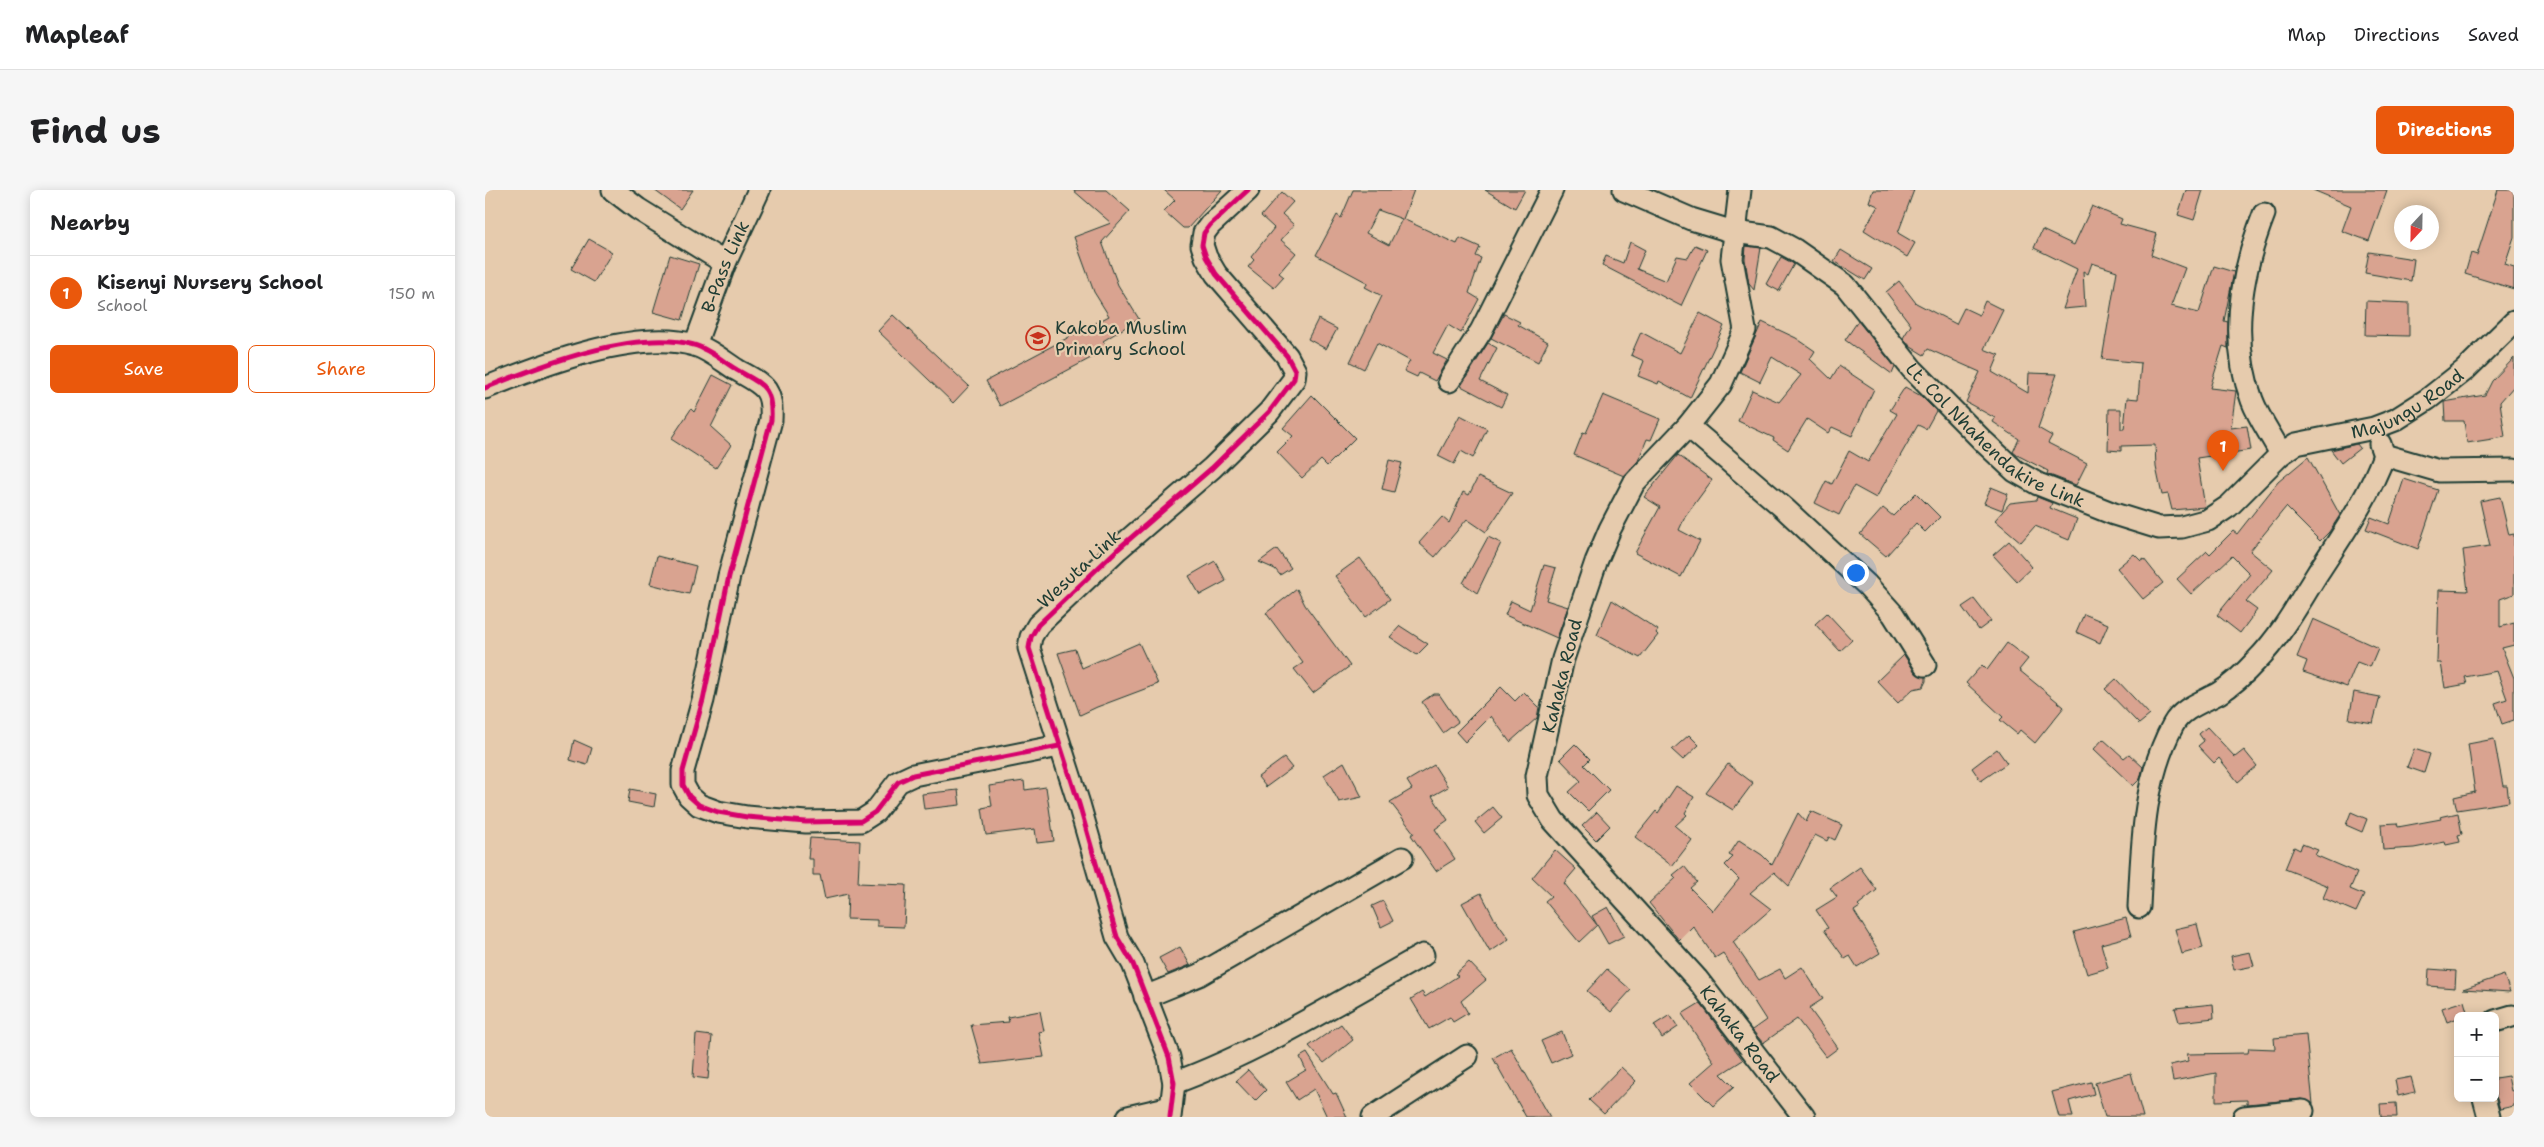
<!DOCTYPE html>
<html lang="en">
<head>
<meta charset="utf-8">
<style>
	body { margin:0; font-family:"Shantell Sans",sans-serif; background:#f6f6f6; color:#202124 }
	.controls { position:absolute; right:15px; bottom:15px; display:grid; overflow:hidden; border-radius:8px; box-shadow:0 2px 12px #0003 }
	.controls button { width:45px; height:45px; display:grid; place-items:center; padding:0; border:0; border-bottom:1px solid #e0e0e0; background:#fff; color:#202124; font:25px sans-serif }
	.compass { position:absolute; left:1909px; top:15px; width:45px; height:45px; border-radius:50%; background:#fff; box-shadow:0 2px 12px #0003; rotate:202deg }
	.you { position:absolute; left:1370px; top:382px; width:18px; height:18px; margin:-12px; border:4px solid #fff; border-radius:50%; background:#1a73e8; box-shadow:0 0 0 8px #1a73e833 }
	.badge { display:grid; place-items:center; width:32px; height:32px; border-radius:50%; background:#ea580c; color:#fff; font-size:16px; font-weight:700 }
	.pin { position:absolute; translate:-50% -41px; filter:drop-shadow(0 1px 2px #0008) }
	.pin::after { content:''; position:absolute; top:26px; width:18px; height:15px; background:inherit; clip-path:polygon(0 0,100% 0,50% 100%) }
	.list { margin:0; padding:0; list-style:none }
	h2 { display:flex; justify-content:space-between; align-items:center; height:65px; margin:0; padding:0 20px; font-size:21px }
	h2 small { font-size:16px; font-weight:400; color:#757577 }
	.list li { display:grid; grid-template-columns:32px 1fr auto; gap:15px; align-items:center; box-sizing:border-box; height:75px; padding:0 20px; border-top:1px solid #e0e0e0 }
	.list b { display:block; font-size:19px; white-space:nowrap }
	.list p { margin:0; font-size:16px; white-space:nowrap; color:#757577 }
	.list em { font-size:16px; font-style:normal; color:#757577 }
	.actions { display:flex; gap:10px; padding:15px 20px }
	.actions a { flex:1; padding:11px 0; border:1px solid #ea580c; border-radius:8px; text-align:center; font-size:18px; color:#ea580c }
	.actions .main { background:#ea580c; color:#fff }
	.map { position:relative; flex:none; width:2029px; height:927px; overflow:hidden; border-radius:8px }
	header { display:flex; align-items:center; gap:30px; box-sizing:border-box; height:70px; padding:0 25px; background:#fff; border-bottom:1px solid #e0e0e0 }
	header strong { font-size:24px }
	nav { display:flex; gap:28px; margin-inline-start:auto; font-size:18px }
	.intro { display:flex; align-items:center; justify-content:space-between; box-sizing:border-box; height:120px; padding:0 30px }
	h1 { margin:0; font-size:35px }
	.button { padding:12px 22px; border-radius:8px; background:#ea580c; color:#fff; font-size:18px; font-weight:700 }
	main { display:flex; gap:30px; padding:0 30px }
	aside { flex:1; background:#fff; border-radius:8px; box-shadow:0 2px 12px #0003 }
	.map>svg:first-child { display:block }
</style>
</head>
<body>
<header>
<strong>Mapleaf</strong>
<nav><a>Map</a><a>Directions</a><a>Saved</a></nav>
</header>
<div class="intro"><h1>Find us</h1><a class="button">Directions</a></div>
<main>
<aside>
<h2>Nearby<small></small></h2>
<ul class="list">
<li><span class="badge">1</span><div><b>Kisenyi Nursery School</b><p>School</p></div><em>150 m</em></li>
</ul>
<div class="actions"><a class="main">Save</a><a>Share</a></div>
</aside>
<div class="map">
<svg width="2029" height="927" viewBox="0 0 2029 927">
	<rect width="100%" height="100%" fill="#e6cbad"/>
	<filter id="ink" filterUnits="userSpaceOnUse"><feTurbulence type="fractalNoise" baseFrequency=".02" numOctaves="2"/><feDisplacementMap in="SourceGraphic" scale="10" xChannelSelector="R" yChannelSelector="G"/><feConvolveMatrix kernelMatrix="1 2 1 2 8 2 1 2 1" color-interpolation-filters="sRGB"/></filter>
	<g filter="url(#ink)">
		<g fill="#d9a390" stroke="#1f3d34" fill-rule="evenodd">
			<polygon points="169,0 208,0 195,19"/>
			<polygon points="588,0 621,0 645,21 617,52 633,95 654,129 618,151 623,159 515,216 501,191 624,126 609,102 589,47 626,33"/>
			<polygon points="679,0 737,0 703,38 698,38 679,21 690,10"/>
			<path d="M868 0H929L918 29 972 54 975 48 995 57 991 66 996 68 984 103 994 109 976 143 963 135 948 163 962 170 950 191 934 183 932 187 919 181 925 171 892 153 879 179 865 172 897 106 880 97 883 93 831 65 852 25 856 28ZM893 20 917 29 904 55 881 43Z"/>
			<polygon points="1000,0 1040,0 1030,18"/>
			<polygon points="1388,0 1429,0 1413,43 1430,53 1422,67 1379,40 1393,16 1384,12"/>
			<polygon points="1701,0 1718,0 1709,30 1693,25"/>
			<polygon points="1828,0 1902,0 1884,51 1857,41 1866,16"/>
			<polygon points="2013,0 2029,0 2029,47 2020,74 2029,77 2029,99 1980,84 1986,63 1992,65"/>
			<polygon points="797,2 808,12 797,24 809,35 796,50 811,63 794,83 799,87 789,98 763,77 769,70 766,67 789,38 776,26"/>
			<polygon points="1607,16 1637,29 1635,34 1672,44 1666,65 1700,78 1686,116 1714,123 1729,76 1749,82 1739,131 1743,132 1743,158 1738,156 1725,198 1751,201 1746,238 1762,236 1766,260 1712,268 1720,317 1687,320 1683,304 1677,305 1671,277 1670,255 1636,256 1636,261 1623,260 1624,219 1636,219 1636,239 1639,239 1642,208 1653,209 1656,173 1617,169 1632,81 1607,73 1603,84 1598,81 1600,117 1578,119 1592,79 1549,58 1557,40 1589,55"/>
			<polygon points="104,49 127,62 109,92 86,79"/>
			<polygon points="1145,52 1160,60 1152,79 1181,91 1192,66 1203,68 1210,55 1222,60 1196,116 1117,75 1121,66 1138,73"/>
			<polygon points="1261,56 1276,58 1269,100 1264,94 1260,69"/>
			<polygon points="1356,60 1387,79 1380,90 1349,71"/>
			<polygon points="1884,62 1929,69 1926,91 1880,83"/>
			<polygon points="185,65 214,74 197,130 168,122"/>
			<polygon points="1296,67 1309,74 1294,101 1281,94"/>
			<polygon points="1414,91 1431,113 1471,134 1479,118 1494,125 1500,111 1518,120 1499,159 1514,165 1507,182 1543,203 1544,183 1572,184 1553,238 1567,246 1563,253 1602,273 1591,295 1562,284 1563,281 1532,265 1528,262 1534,249 1508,232 1510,228 1481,212 1495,182 1443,159 1439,165 1426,157 1418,148 1426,135 1401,102"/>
			<polygon points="1881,111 1924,113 1924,146 1880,145"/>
			<polygon points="1215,123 1239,136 1205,208 1174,191 1173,194 1153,186 1159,171 1146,165 1156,142 1195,163"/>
			<polygon points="1019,124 1035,132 1033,135 1063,152 1053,172 1006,148"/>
			<polygon points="408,125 484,196 468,213 393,141"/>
			<polygon points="833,129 852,139 841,159 823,149"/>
			<polygon points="1373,131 1410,177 1407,184 1360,150"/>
			<polygon points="1277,132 1311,148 1330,161 1325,169 1346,189 1354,176 1389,199 1367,246 1347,237 1343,243 1322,229 1303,260 1288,250 1289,248 1253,231 1267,200 1294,212 1316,185 1287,167 1275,192 1255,182"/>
			<polygon points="1003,153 1012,158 995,191 1022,205 1016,217 976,196"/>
			<polygon points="2029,168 2029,196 2015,212 2020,247 1982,253 1979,231 1960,231 1959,212 2000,205 2007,191"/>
			<polygon points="228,185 247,195 226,237 246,255 231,278 186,249 206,219 209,222"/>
			<polygon points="1420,197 1436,206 1451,221 1441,239 1433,235 1391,308 1369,296 1354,325 1330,313 1341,291 1347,294 1364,261 1383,272 1412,224 1405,220"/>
			<polygon points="827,205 870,248 842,276 836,270 817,288 792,262 808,246 798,238"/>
			<polygon points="1118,205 1175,229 1166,250 1162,249 1153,271 1139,286 1089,265 1098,242 1101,243"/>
			<polygon points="975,225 1002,239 988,268 976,261 969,274 953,266"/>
			<polygon points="1872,254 1875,258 1856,273 1846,260"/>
			<polygon points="1193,265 1227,290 1200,327 1194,340 1215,351 1196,387 1150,363 1175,317 1159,307"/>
			<polygon points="1823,267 1855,325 1844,342 1835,351 1801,317 1765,361 1788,380 1761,412 1772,420 1755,443 1732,425 1765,384 1747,366 1706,404 1692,389 1722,361 1725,364 1748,341 1752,344 1793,292"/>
			<polygon points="904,270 917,273 909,302 897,299"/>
			<polygon points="993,287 1027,303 1001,342 982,329 950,367 934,353 957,327 964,333 978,302 984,305"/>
			<polygon points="1919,289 1953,300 1933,359 1881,339 1886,327 1904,334"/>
			<polygon points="1506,297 1523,304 1517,320 1499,313"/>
			<polygon points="1431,303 1455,327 1440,342 1431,333 1401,366 1375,344 1398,318 1408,326"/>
			<polygon points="1552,307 1567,313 1565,318 1592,329 1584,350 1550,336 1536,352 1510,330 1525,313 1551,310"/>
			<polygon points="2015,307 2024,345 2029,344 2029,404 2015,409 2015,437 2029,433 2029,455 2017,458 2029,488 2029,530 2017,534 2010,513 2022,509 2012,481 1980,487 1982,494 1960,498 1956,473 1952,473 1954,400 1983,401 1978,360 2005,356 1995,311"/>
			<polygon points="1003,347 1016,353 992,403 978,393"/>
			<polygon points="1524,351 1547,377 1532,391 1508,365"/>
			<polygon points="792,359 806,378 795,385 790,379 774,372"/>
			<polygon points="1649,364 1656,371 1659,369 1678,393 1658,409 1632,378"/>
			<polygon points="172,366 211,376 204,404 165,394"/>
			<polygon points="875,368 905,409 881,427 850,386"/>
			<polygon points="730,371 741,391 715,405 704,386"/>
			<polygon points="1059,375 1071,378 1061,410 1083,417 1072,448 1020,425 1026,411 1045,420"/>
			<polygon points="812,399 820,415 865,476 828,503 809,479 818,473 781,423"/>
			<polygon points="1489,409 1506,431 1494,440 1477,417"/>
			<polygon points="1127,410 1173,440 1171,443 1173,445 1155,468 1112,445"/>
			<polygon points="1342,423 1367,450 1355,461 1330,434"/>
			<polygon points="1599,424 1623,434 1615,453 1591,442"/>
			<polygon points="1828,429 1893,458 1885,477 1872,472 1862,497 1818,482 1822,471 1812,467"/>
			<polygon points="915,436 943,454 932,465 905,447"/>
			<polygon points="654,453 673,494 612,517 595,525 573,463 590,459 597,478"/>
			<polygon points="1522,453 1543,469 1534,480 1579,517 1550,553 1535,540 1532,544 1515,530 1518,527 1481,493 1497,475 1502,480"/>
			<polygon points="1419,465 1430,482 1441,487 1441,491 1438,497 1428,499 1413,513 1392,491"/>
			<polygon points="1631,489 1665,525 1654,534 1620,499"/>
			<polygon points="1016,497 1030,511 1039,502 1054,517 1052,528 1025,552 1006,526 980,552 971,542"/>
			<polygon points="1869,502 1895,507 1888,533 1864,529"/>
			<polygon points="948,504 954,504 973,532 958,543 937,512"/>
			<polygon points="1722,537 1750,567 1759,560 1772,576 1753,592 1734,568 1729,573 1713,556 1719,551 1714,544"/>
			<polygon points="1204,545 1214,555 1198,570 1187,560"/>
			<polygon points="1618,549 1639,568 1644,564 1658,577 1655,589 1648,596 1609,559"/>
			<polygon points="2009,549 2018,596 2022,596 2024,612 1972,620 1969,607 1990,602 1983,554"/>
			<polygon points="89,550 107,558 102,575 85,570"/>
			<polygon points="1090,554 1105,569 1099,575 1124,600 1103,621 1084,602 1096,591 1075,569"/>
			<polygon points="1512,559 1522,573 1496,591 1487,578"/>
			<polygon points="1929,559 1945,564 1939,583 1922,577"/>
			<polygon points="799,568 807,578 781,597 773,587"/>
			<polygon points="859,572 877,607 854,612 839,585"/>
			<polygon points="1243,574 1268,593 1248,620 1221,603"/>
			<polygon points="949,575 963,597 947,606 963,630 950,639 970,669 951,681 926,645 929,643 905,612 927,599 922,591"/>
			<polygon points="539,591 540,600 561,597 569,651 552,653 550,639 501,645 497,618 507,616 504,596"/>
			<polygon points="1191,596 1209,607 1200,623 1202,625 1190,636 1207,650 1187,676 1150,647 1171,621 1173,623"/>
			<polygon points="145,599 171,604 169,617 143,612"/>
			<polygon points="473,600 475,615 439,619 437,604"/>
			<polygon points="1008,617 1017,628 999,643 990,632"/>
			<polygon points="1326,621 1357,635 1350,650 1344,647 1342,651 1330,645 1304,696 1289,682 1265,703 1286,719 1248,752 1274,790 1295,779 1300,788 1317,777 1338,809 1324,818 1353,858 1341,867 1312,829 1278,853 1267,840 1281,830 1238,763 1230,768 1208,736 1194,750 1164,713 1191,688 1188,685 1199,676 1212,692 1205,698 1228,721 1254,689 1240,675 1248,667 1244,665 1254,650 1277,665 1287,675 1313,623 1321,632"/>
			<polygon points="1112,622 1125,636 1111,650 1097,636"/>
			<polygon points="1866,622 1882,629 1877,642 1861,635"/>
			<polygon points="1973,623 1977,644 1973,645 1975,652 1961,655 1960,652 1929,658 1898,660 1896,634 1912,633 1913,637 1956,629 1955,627"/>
			<polygon points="325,648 375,651 373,693 421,695 419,737 392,736 392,730 362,729 363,704 340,709 335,685 328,685 328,669 323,669"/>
			<polygon points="1817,654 1833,660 1830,665 1872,683 1865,699 1879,705 1871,722 1838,708 1843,696 1800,679 1809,657 1815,660"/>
			<polygon points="1070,660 1091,679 1079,693 1112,735 1094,752 1060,711 1066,706 1047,688"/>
			<polygon points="1375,677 1392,700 1373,715 1375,717 1369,721 1395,763 1372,777 1365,766 1360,769 1339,740 1343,738 1331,720 1352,707 1345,698"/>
			<polygon points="996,703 1009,728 1024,749 1005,762 977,713"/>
			<polygon points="898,711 908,731 896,737 887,716"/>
			<polygon points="1123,717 1139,746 1123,754 1107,726"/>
			<polygon points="1641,728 1646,746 1616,754 1623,778 1602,784 1589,742"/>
			<polygon points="1712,734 1718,758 1697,764 1690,739"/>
			<polygon points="695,757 705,775 683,784 674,768"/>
			<polygon points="1765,762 1769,776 1749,780 1746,766"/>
			<polygon points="984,772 1001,790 976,811 983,823 968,832 965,827 944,839 926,809 937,802 940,807 973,786 970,784"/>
			<polygon points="1122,779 1146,800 1126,822 1102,801"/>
			<polygon points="1944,779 1971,781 1970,798 1943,796"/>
			<polygon points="2019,785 2025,802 1978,799"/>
			<polygon points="1979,811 1983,825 1973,826 1973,828 1962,832 1957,818"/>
			<polygon points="1215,813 1258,870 1236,884 1249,897 1228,916 1205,893 1229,872 1197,824"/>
			<polygon points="1728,814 1729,828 1694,832 1690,818"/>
			<polygon points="555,821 559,841 554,842 559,867 497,874 486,835 524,832 523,827"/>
			<polygon points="1185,825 1193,837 1177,848 1169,835"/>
			<polygon points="856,834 868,850 839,873 824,856"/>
			<polygon points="1077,842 1086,864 1066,873 1056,851"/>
			<polygon points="211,844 227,846 223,889 208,887"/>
			<polygon points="1821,845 1828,914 1817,909 1762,914 1762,910 1731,911 1731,883 1688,891 1685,875 1703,871 1702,864 1763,863 1764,858 1790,859 1789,848"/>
			<polygon points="1026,858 1065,927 1041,927 1008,868"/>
			<polygon points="822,863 848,904 851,903 862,927 842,927 829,899 812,910 801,892 821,880 815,867"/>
			<polygon points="1136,877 1151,891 1119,924 1104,910"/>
			<polygon points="763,880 781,900 770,911 751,891"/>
			<polygon points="1646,883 1658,927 1620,927 1610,893"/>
			<polygon points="2023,886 2026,901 2029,900 2029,916 2015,919 2010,903 2010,888"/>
			<polygon points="1926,887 1930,902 1913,906 1910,890"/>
			<polygon points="1606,892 1609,904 1584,911 1588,927 1574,927 1567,902"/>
			<polygon points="1911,913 1912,927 1896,927 1895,914"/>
		</g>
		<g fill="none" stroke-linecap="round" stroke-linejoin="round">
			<g stroke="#1f3d34" stroke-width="25">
				<g id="street">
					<polyline points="128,0 153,19 240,73"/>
					<path id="s1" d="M1139 0 1206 29 1249 42 1286 47 1310 60 1360 95 1427 179 1499 252 1530 281 1553 294 1629 324 1674 338 1697 337 1723 330 1744 316 1796 264 1811 254 1889 238 1910 230 1943 209 1980 180 2029 132"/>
					<path id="s2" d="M1255 0 1247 69 1260 140 1236 194 1203 236 1149 293 1125 339 1111 372 1078 469 1052 586 1053 605 1068 630 1212 789 1319 927"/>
					<path d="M1779 24C1756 83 1744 149 1767 210 1774 229 1787 246 1796 264"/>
					<path id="s3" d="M210 155 240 73 274 0"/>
					<polyline points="964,191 996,141 1067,0"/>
					<path d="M0 198C54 176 151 138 209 155 224 159 239 172 252 180 278 195 288 197 286 230L244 386 218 510 198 581V595L204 606 214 615 233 622 262 627 321 632 376 631 390 622 413 592 428 585 574 556"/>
					<polyline points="1203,236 1300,319 1382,395 1408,424 1440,475"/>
					<polyline points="1895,254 1899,265 1954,281 2029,280"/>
					<path d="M1654 717C1657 656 1658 590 1688 535 1697 518 1718 512 1734 503 1747 495 1761 482 1771 471 1796 446 1814 413 1832 384 1857 345 1883 309 1899 265"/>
					<polyline points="660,807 714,785 917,668"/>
					<polyline points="2010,831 2027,826"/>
					<path d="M689 893C776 861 857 810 938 765"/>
					<polyline points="1999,908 2004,927"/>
					<polyline points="643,927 686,917"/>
					<polyline points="685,927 689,893 684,867 648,774 632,747 594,614 544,458 546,447 553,435 633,359 727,278 784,222 809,189 810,181 802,166 731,84 721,67 717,55 719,43 725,35 763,0"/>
					<polyline points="888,927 982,866"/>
					<polyline points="1759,927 1818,921"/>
				</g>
			</g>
			<use href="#street" stroke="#e6cbad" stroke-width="21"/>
			<g stroke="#e6cbad" stroke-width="8">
				<g id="cycleway">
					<path d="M0 198C54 176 151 138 209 155 224 159 239 172 252 180 278 195 288 197 286 230L244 386 218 510 198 581V595L204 606 214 615 233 622 262 627 321 632 376 631 390 622 413 592 428 585 574 556"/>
					<polyline points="685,927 689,893 684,867 648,774 632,747 594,614 544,458 546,447 553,435 633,359 727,278 784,222 809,189 810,181 802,166 731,84 721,67 717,55 719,43 725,35 763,0"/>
				</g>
			</g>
			<use href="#cycleway" stroke="#d6006c" stroke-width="5"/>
		</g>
	</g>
	<defs>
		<g id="school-ring" transform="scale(1.25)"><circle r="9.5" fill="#e6cbad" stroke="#c8321e" stroke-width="1.5"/><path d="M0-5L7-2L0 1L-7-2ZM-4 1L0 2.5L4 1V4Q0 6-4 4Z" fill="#c8321e"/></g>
	</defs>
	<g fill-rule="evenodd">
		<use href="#school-ring" x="553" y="148"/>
	</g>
	<g text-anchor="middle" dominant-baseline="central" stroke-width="4.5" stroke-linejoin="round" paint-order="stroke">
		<g font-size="18" fill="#1f3d34" stroke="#e6cbad">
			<text stroke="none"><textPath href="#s3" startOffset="84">B-Pass Link</textPath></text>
			<text stroke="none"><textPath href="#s1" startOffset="938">Majungu Road</textPath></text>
			<text stroke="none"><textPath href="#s1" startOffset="459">Lt. Col Nhahendakire Link</textPath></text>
			<text transform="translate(594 379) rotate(-43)">Wesuta Link</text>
			<text transform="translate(1077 486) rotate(-76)">Kahaka Road</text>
			<text stroke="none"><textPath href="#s2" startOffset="975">Kahaka Road</textPath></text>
		</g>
		<g font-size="18" fill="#1f3d34" stroke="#e6cbad" text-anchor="start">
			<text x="570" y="138">Kakoba Muslim<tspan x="570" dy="21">Primary School</tspan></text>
		</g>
	</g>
</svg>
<div class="controls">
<button>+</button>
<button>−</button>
</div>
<svg class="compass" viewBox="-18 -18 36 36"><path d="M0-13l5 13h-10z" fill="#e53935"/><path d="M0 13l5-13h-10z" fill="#757577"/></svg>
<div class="you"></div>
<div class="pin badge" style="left:1738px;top:281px">1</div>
</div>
</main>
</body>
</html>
